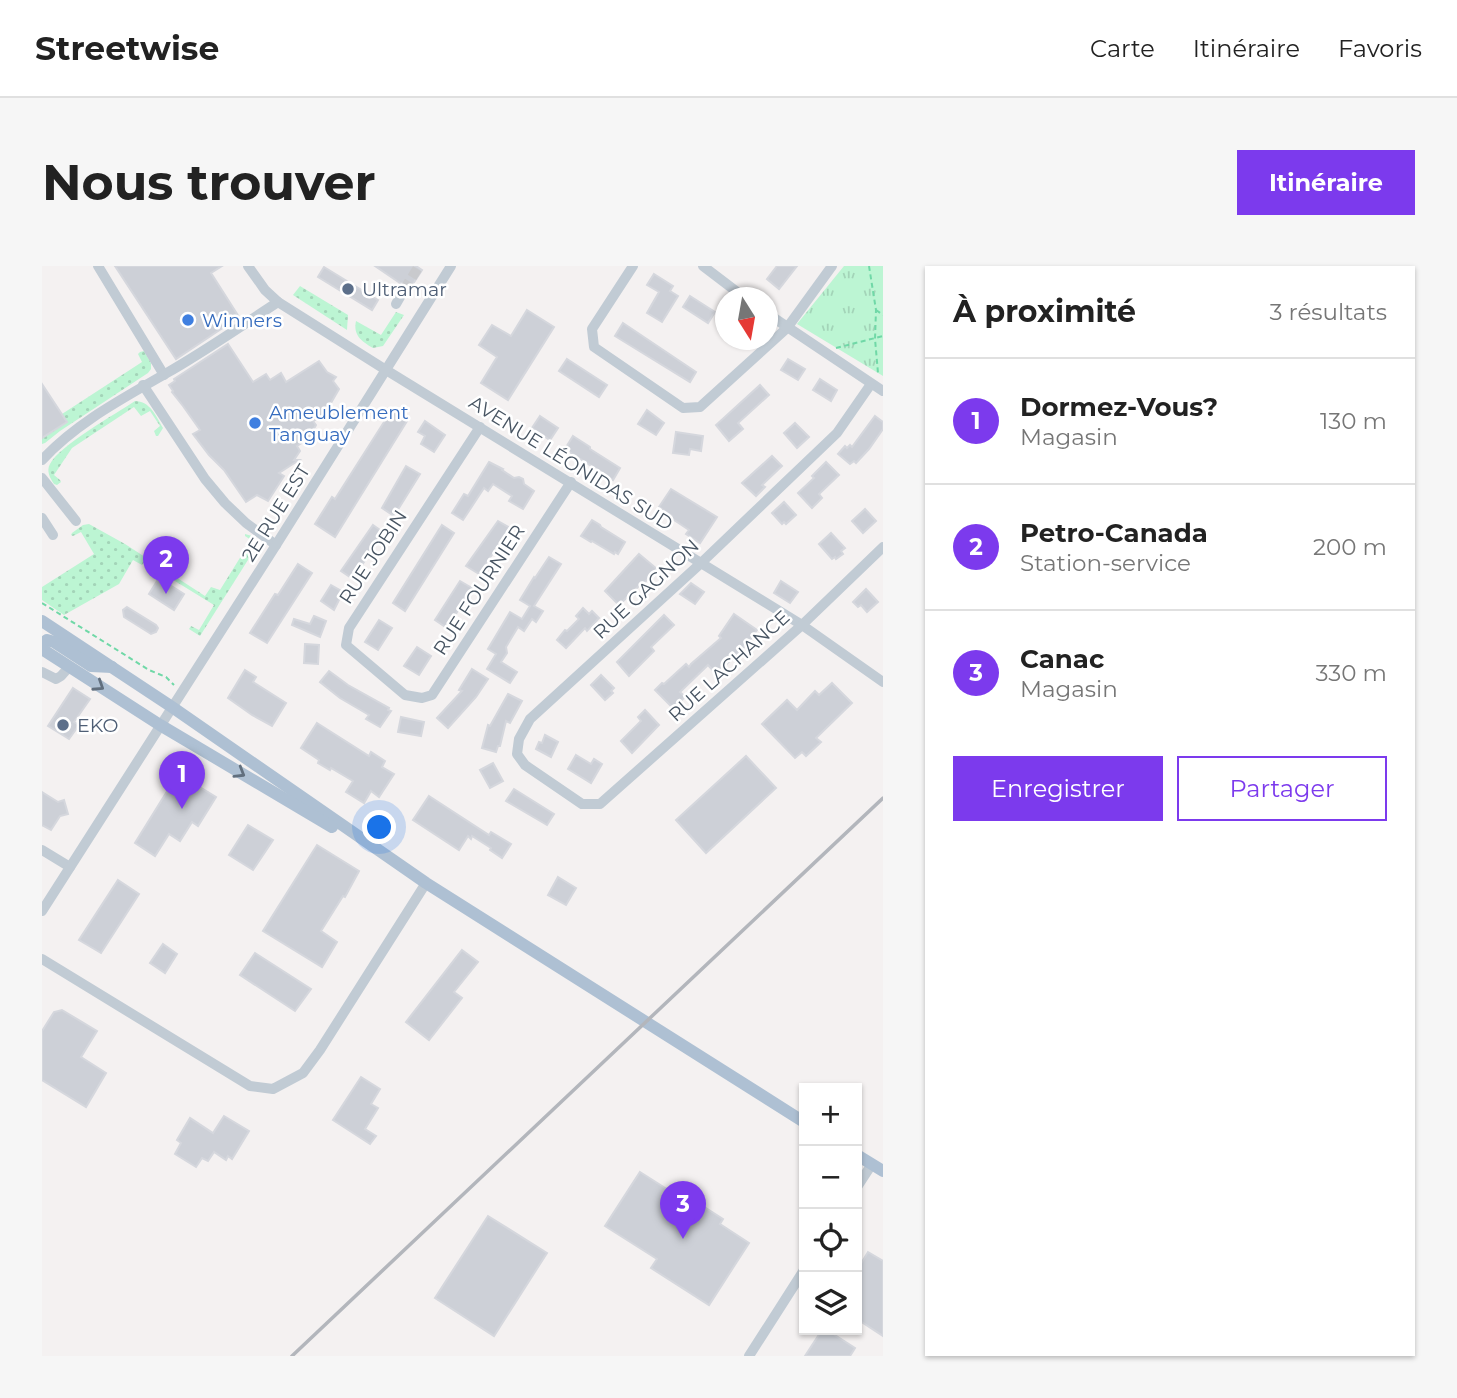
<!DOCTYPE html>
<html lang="fr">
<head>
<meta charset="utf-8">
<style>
	body { margin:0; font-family:Montserrat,sans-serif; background:#f6f6f6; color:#222 }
	.controls { position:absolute; right:21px; bottom:21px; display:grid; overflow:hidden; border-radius:0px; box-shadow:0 2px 5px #0004 }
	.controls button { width:63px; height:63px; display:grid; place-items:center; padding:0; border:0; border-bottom:2px solid #e0e0e0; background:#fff; color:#222; font:35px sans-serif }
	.compass { position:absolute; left:673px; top:21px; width:63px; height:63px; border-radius:50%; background:#fff; box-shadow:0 2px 5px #0004; rotate:169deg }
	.you { position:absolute; left:338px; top:562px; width:24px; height:24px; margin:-18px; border:5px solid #fff; border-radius:50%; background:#1a73e8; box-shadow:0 0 0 10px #1a73e833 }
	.badge { display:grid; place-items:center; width:46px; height:46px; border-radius:50%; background:#7c3aed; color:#fff; font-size:23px; font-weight:700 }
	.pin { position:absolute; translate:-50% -58px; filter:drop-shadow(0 2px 4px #0008) }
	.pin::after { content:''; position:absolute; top:37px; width:24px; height:21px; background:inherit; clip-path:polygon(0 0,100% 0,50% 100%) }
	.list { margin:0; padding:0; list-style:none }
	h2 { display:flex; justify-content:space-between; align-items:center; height:91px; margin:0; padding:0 28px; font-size:30px }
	h2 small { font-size:23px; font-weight:400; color:#767676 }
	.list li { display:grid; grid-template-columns:46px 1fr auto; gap:21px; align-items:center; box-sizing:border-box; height:126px; padding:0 28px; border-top:2px solid #e0e0e0 }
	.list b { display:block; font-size:26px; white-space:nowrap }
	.list p { margin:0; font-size:23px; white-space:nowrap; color:#767676 }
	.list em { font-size:23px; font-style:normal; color:#767676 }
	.actions { display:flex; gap:14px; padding:21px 28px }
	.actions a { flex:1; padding:16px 0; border:2px solid #7c3aed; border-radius:0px; text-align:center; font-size:24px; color:#7c3aed }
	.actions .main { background:#7c3aed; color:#fff }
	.icon { flex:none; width:38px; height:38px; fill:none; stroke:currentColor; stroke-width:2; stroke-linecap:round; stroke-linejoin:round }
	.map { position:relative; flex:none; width:841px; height:1090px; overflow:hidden; border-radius:0px }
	header { display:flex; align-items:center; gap:42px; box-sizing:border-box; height:98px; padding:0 35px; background:#fff; border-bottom:2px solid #e0e0e0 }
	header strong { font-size:33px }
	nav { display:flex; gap:38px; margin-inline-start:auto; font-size:24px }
	.intro { display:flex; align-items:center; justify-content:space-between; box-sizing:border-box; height:168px; padding:0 42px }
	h1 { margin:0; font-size:49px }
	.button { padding:18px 32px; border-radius:0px; background:#7c3aed; color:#fff; font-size:24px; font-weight:700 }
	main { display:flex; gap:42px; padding:0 42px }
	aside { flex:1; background:#fff; border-radius:0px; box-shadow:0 2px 5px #0004 }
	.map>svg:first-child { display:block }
</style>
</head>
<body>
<header>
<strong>Streetwise</strong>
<nav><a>Carte</a><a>Itinéraire</a><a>Favoris</a></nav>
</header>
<div class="intro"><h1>Nous trouver</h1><a class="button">Itinéraire</a></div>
<main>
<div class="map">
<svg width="841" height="1090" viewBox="0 0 841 1090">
	<defs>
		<pattern id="grass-dots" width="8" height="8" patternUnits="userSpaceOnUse" patternTransform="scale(1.75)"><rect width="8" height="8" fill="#bcf5d3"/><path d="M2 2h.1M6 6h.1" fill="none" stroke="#a3d4b8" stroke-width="1.8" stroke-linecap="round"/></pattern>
		<pattern id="park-tufts" width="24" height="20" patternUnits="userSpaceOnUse" patternTransform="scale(1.75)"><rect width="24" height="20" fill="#bcf5d3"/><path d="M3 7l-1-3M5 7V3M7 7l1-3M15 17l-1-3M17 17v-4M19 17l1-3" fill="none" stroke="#a3d4b8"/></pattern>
	</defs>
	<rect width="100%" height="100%" fill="#f4f1f1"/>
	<g fill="url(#grass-dots)">
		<polygon points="258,20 306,49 305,64 251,29"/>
		<path d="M354 46 362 49 341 80 331 82C319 75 311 69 314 55L339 69Z"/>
		<polygon points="102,85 109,97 109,103 106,107 18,165 3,177 0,178 0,172 24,157 20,148 100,96 96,88 98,86"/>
		<path d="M93 135C108 135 114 150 121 162L116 170H114L112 165 118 160 108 145 99 150 92 141 30 182 12 209 18 214 19 216 15 219 12 218C8 212 4 205 8 198 17 180 75 147 93 135Z"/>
		<polygon points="47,258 83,278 163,330 169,321 178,324 209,274 203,270 203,268 210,270 216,278 158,370 147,363 149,360 157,364 172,339 102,296 100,299 91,294 77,318 22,349 0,334 0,321 52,288 39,266 31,270 29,269 30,267 41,259"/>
	</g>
	<polygon fill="url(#park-tufts)" points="802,0 841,0 841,110 755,58"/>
	<g fill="#cdd0d7" stroke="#d5d7dd" stroke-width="2">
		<polygon points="73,0 180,0 169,7 197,51 134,93"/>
		<polygon points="333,0 374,0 380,4 369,21 365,17 358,17"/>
		<polygon points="735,0 755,0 737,23 725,13"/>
		<polygon points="282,1 336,34 330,44 276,11"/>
		<polygon points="612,8 631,20 628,25 636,30 620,56 605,47 617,26 605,19"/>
		<polygon points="648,30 673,46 666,57 641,41"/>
		<polygon points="485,44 512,61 466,134 439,117 455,91 437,79 450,59 469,70"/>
		<polygon points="581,57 654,106 648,116 573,70"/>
		<polygon points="186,78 211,116 224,108 228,114 239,107 244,116 277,95 285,106 294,111 291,115 297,123 282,149 271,155 274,159 266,173 255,180 258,185 252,194 257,194 237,207 242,210 226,235 215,229 204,236 182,204 167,189 151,168 158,164 141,140 130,126 131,125 127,119 133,115 132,113"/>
		<polygon points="525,93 565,119 557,131 517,105"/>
		<polygon points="746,93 763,103 756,114 739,104"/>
		<polygon points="778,113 795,124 789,135 771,124"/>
		<polygon points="0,118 25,156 0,172"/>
		<polygon points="718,119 727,129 696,157 701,163 687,175 674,159"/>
		<polygon points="605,144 622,157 614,169 596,158"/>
		<polygon points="349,145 365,155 293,271 273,258 290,231 293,233"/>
		<polygon points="498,150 516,162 508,174 490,162"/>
		<polygon points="833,150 841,156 841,163 827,183 814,197 812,195 808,198 796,188 803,180 805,182 808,179 810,181"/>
		<polygon points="383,155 403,169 392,186 379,178 383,170 376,166"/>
		<polygon points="753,157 767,171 755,182 742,167"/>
		<polygon points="634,166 661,170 659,185 648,183 647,189 631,187"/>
		<polygon points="531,170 548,181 548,183 578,202 571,214 523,183"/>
		<polygon points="730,190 740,200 720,219 723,221 714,230 700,217"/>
		<polygon points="447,196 461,203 460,204 472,212 477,211 481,213 482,218 492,225 481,243 467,235 470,230 451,218 446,225 442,222 421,254 410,247 422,228 426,230"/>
		<polygon points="784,196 797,209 777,228 780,232 770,242 756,227 772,212 770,210"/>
		<polygon points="364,200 378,208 352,250 340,242"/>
		<polygon points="629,223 675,251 658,277 644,268 647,264 629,252 630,250 617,241"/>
		<polygon points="742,236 754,249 744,258 742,256 740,258 730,247"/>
		<polygon points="823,243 834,255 821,267 810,255"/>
		<polygon points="550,254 558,259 559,261 583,276 576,288 573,286 572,288 550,275 549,276 539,270"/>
		<polygon points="456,255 468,262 437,308 424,300"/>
		<polygon points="331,259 341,266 311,313 299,305"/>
		<polygon points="400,259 412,267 363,345 351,337"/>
		<polygon points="789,267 803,282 799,285 801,288 794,293 793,291 790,293 777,278"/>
		<polygon points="597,288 615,303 604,315 602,317 601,316 577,339 563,325"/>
		<polygon points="507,291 519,298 492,340 501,345 494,356 490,353 482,365 476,361 464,381 465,387 459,396 475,406 468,417 445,403 454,388 446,383 468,346 480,353 488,340 478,334 492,311 493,312"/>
		<polygon points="256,298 270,307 225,377 208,367 233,328 236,329"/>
		<polygon points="117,312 142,328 132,344 107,328"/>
		<polygon points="418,315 430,322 405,362 393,354"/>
		<polygon points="739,315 756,326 748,337 732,327"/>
		<polygon points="649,317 662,326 653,338 638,328"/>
		<polygon points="289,319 301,326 292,344 279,335"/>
		<polygon points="824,323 836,336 825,346 819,339 816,341 811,336"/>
		<polygon points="85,341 114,359 116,362 114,366 109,368 82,351 81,344"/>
		<polygon points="541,342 547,348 550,345 557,352 545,365 543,362 524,382 515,374 523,364 525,365 537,353 534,350"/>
		<polygon points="692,348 715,364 703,381 702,380 697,386 674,408 666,399 638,426 643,431 631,442 613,424 620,417 622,418 644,398 647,401 649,398 679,372 677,370"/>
		<polygon points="622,349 632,359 609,381 612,385 587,410 575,396"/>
		<polygon points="272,350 284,355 278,371 250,359 252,353 268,358"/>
		<polygon points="337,354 350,362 336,384 323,376"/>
		<polygon points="263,378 277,379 276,398 262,397"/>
		<polygon points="375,381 389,390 377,409 362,400"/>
		<polygon points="430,403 446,413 434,431 406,462 395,452 420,425 417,424"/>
		<polygon points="203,404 214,411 211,416 244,437 230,460 210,449 186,432"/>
		<polygon points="287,405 306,419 347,442 346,444 349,445 338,461 324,453 327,449 298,432 278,416"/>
		<polygon points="559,409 572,422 569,425 571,427 563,434 549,419"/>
		<polygon points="790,417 810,437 774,472 779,476 764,490 760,486 753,492 720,458 745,434 755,444 773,425 777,429"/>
		<polygon points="31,422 48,433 32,456 37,459 27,473 6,460"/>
		<polygon points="466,428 480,435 468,457 464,455 458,480 456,480 454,486 440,482 446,459 448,460"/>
		<polygon points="603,444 617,459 590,487 579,475 599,455 596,451"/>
		<polygon points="359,451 382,456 379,470 356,466"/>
		<polygon points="275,457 327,490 329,486 343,495 340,501 352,508 337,531 329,525 322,537 304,526 311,515 289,502 288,504 276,497 277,494 259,482"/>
		<polygon points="503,469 516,476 509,491 494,483 497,476 500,477"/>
		<polygon points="534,489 549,498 552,493 560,498 549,517 526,503"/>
		<polygon points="704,490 734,522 664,587 634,554"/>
		<polygon points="451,497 461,515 448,522 438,504"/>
		<polygon points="140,510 174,531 156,560 150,556 138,575 127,568 113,590 93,577 134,511"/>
		<polygon points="472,523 512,548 505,559 464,535"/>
		<polygon points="0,526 16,536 22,534 26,548 18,550 9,564 0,559"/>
		<polygon points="387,530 447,569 449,566 469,578 460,592 448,584 449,582 430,570 429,573 426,570 417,584 371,554"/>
		<polygon points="206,559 231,574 211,604 187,589"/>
		<polygon points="275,579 317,605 303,631 301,630 279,665 295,676 280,701 221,665"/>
		<polygon points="516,611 534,622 524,639 506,629"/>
		<polygon points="76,614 97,628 59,687 37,674"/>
		<polygon points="121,678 135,688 123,707 108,697"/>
		<polygon points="420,684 436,696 412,726 420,732 387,774 364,756"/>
		<polygon points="213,687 269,723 253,745 198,709"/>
		<polygon points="20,744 55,765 39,791 64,807 44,841 0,814 0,765 12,746"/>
		<polygon points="319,811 338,823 329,838 336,842 323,863 334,870 328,878 291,854"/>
		<polygon points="182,850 207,865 190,893 186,890 184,894 172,886 166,895 160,892 154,901 133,888 139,877 135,874 148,852 171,867"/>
		<polygon points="598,906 650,939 653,935 681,953 678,958 707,977 667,1039 609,1002 615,993 563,960"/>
		<polygon points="446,950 505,987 452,1070 393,1032"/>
		<polygon points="826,986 841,995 841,1070 815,1053 815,1004"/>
		<polygon points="780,1064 785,1064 813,1082 808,1090 763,1090"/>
	</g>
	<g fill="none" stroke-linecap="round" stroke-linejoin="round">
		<polyline stroke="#c9cacd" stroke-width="10" stroke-dasharray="10 5" stroke-linecap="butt" points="362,24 377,0"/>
		<g stroke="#70d8a7" stroke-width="2" stroke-dasharray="5 3.5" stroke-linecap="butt">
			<polyline points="827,0 834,44 833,73 836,107"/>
			<polyline points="834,44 841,49"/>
			<polyline points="794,82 841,70"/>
			<polyline points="0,337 107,404 124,411 132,419"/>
		</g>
		<g stroke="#c1cbd4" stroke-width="10">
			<polyline points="56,0 122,109"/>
			<polyline points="206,0 223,24 236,36 344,104 760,359 841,416"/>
			<polyline points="591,0 550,63 552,81 641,142 658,141 745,62 790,0"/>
			<polyline points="661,0 703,32"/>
			<polyline points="354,38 362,24"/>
			<polyline points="726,48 841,125"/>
			<polyline points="829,118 795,167 658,298 488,453 477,473 475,488 483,499 540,538 558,538 760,359 841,281"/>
			<polyline points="101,119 163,213 183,237 204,257 234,279"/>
			<polyline points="438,161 307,362 304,379 363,429 380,432 390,429 529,216"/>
			<path d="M0 194C34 157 80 133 123 108 162 86 199 60 236 36"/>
			<polyline points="0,212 34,255"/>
			<polyline points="0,252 11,269"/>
			<polyline points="0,406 14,413 19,410 27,401"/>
			<polyline points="0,584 28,601"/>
			<polyline points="0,645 234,279 409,0"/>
			<polyline points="0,693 208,820 231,823 261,807 278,784 384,617"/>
			<polyline points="815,921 830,898"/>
			<polyline points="707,1090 762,1004"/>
		</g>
		<g stroke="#aec0d3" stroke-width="12">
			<polyline points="0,355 130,441 384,617 762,856"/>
			<polyline points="0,378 5,374 12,376 49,400 70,401"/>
			<polyline points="0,383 118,459 290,561"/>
			<polyline points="815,889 841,905"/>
		</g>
		<polyline stroke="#b3b6bc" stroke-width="3.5" points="250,1090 841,532"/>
	</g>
	<defs><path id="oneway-chevron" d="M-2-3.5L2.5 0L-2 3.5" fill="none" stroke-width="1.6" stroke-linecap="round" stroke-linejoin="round" transform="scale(1.75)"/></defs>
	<g stroke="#616f7e">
		<use href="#oneway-chevron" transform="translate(57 420) rotate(33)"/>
		<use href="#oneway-chevron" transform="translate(198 507) rotate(31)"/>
	</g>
	<g fill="#5c6f8a" stroke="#fff" stroke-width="2.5">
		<circle cx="306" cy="23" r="7"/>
		<circle cx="21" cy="459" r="7"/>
	</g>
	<g fill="#3f7fe0" stroke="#fff" stroke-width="2.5">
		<circle cx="146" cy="54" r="7"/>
		<circle cx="213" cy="157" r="7"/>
	</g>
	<g text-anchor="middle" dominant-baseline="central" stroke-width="5" stroke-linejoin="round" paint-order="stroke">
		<g font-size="19" fill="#4e5e75" stroke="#fff" text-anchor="start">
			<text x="320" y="23">Ultramar</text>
			<text x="35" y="459">EKO</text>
		</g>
		<g font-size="19" fill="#366cbe" stroke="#fff" text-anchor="start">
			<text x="160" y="54">Winners</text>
			<text x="227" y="146">Ameublement<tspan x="227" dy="22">Tanguay</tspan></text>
		</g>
		<g font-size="19" fill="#475462" stroke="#fff">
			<text transform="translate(529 197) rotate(32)">AVENUE LÉONIDAS SUD</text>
			<text transform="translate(234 247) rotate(-58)">2E RUE EST</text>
			<text transform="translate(331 291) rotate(-57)">RUE JOBIN</text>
			<text transform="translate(604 323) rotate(-43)">RUE GAGNON</text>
			<text transform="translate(437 324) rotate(-57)">RUE FOURNIER</text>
			<text transform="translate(687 400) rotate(-42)">RUE LACHANCE</text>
		</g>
	</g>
</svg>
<div class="controls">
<button>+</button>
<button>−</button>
<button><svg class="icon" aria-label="locate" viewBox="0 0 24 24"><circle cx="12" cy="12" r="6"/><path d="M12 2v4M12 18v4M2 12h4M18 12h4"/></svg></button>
<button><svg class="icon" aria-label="layers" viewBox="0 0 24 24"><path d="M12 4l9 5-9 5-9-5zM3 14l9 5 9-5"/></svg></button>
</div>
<svg class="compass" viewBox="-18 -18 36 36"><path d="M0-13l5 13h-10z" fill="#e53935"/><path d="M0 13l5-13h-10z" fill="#767676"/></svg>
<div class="you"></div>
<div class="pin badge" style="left:140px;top:543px">1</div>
<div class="pin badge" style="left:124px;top:328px">2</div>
<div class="pin badge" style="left:641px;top:973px">3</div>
</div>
<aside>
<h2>À proximité<small>3 résultats</small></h2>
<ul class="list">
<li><span class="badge">1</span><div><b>Dormez-Vous?</b><p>Magasin</p></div><em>130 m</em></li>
<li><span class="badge">2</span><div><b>Petro-Canada</b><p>Station-service</p></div><em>200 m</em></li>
<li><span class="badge">3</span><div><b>Canac</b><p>Magasin</p></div><em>330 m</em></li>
</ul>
<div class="actions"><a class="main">Enregistrer</a><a>Partager</a></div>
</aside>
</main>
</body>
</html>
